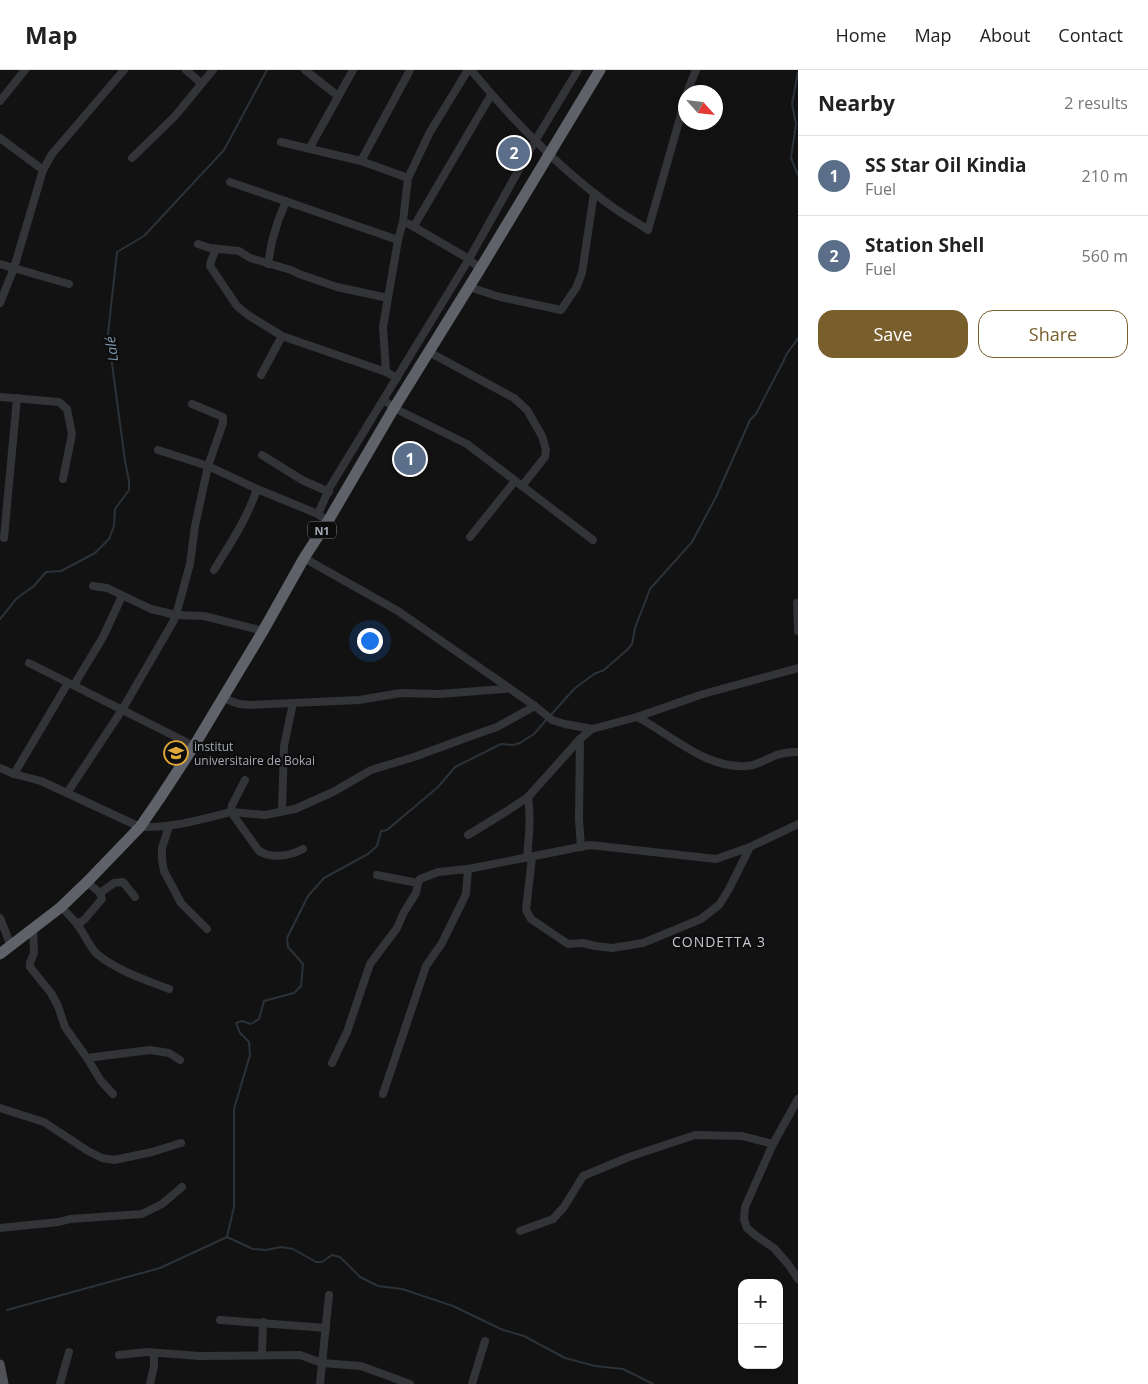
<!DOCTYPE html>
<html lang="en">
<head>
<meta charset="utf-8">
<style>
	body { margin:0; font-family:"Open Sans",sans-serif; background:#f6f6f6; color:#222 }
	.controls { position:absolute; right:15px; bottom:15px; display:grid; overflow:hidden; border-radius:10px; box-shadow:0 2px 8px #0003 }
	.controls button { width:45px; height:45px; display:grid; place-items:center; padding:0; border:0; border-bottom:1px solid #e0e0e0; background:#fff; color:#222; font:25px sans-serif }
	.compass { position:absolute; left:678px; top:15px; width:45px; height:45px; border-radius:50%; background:#fff; box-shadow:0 2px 8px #0003; rotate:117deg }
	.you { position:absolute; left:369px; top:570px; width:18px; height:18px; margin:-12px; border:4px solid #fff; border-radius:50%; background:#1a73e8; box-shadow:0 0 0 8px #1a73e833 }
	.badge { display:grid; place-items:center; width:32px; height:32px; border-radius:50%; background:#795f2c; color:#fff; font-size:16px; font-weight:700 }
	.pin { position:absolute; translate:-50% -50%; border:2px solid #fff; box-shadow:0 1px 5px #0006 }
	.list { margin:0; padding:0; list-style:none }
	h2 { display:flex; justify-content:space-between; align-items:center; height:65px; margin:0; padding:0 20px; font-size:21px }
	h2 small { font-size:16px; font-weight:400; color:#767676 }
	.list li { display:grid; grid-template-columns:32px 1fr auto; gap:15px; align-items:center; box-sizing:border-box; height:80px; padding:0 20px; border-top:1px solid #e0e0e0 }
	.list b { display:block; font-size:19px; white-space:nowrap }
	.list p { margin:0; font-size:16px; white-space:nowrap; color:#767676 }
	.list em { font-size:16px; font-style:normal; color:#767676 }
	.actions { display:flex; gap:10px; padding:15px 20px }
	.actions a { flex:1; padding:11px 0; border:1px solid #795f2c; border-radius:15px; text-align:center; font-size:18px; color:#795f2c }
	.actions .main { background:#795f2c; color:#fff }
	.map { position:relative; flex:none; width:798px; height:1314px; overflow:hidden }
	header { display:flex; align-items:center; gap:30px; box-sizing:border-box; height:70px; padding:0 25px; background:#fff; border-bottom:1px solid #e0e0e0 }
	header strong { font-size:24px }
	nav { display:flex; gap:28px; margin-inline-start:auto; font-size:18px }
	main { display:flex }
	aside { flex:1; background:#fff }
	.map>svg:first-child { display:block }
</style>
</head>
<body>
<header>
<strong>Map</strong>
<nav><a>Home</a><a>Map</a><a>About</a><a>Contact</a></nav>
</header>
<main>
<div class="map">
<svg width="798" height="1314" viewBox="0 0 798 1314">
	<rect width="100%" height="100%" fill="#121213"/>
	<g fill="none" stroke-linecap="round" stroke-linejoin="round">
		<g stroke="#2b3238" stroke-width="2">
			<polyline points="798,2 792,34 796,54 791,88 798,105"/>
			<polyline points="0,549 17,528 34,516 46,502 61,501 95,483 109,469 114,456 115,439 129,420 129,411 125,391 108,264 117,182 144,166 224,80 267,0"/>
			<path d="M550 646 574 619 594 604 604 600 627 580 632 574 635 558 650 519 692 472 716 427 750 350 756 344 784 290C786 282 794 276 798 268"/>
			<polyline points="227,1167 234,1137 234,1039 250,985 249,972 240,963 236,953 242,951 251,954 259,949 264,931 294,923 301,916 303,894 288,877 287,868 308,826 324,808 368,784 377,776 381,761 387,760 438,717 455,697 501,674 513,675 520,673 534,664 547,649"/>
			<polyline points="7,1240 160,1198 227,1167 253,1179 266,1180 281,1177 293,1179 316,1192 322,1192 332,1185 340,1187 360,1207 378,1216 402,1219 453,1236 503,1260 524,1266 565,1288 595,1296 623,1299 653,1314"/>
		</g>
		<g stroke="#333438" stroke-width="8">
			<polyline points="186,0 201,13"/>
			<polyline points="305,0 338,26"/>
			<path d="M471 0C510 47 554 93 603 130 617 141 633 150 648 160L686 27"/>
			<polyline points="687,22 696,0"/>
			<polyline points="0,31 25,0"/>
			<polyline points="0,68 43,100"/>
			<polyline points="281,72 361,91 408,108"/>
			<polyline points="309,79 353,0"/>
			<polyline points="132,88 175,46 213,0"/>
			<polyline points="361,91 410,0"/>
			<polyline points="230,112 398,170"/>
			<polyline points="409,154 469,189 480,199"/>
			<polyline points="414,156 491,25"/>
			<polyline points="198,174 210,178 239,181 250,188 291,200 299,204 337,217 388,228"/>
			<polyline points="216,179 211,191 210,196 237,236 248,245 282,266 386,302"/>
			<polyline points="0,194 69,214"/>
			<polyline points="268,194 272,171 278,151 286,131"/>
			<polyline points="469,217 500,227 561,240 576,218 582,203 594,123"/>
			<polyline points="0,233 14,198 43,100 52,84 124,0"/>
			<polyline points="429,282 514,328 527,340 542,366 546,380 545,387 522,416"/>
			<polyline points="261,305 282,266"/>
			<polyline points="397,308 386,302 383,257 398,170 403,152 408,108 430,62 468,0"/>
			<polyline points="0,327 59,332 67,339 72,364 63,409"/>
			<polyline points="384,330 394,338 467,374 593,470"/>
			<polyline points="158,380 208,396 257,419 318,444 322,447"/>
			<polyline points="262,385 302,410 329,422"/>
			<polyline points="318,444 330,417 469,189 535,71 578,0"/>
			<polyline points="470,467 515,411"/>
			<polyline points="4,468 17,328"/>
			<polyline points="304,488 398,541 535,636 552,650 565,654 592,659 637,647 703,624 798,598"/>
			<path d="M214 500C230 474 247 449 257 419"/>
			<polyline points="93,516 107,518 151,539 176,545 204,546 263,561"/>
			<polyline points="798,533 797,533 798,561"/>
			<polyline points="29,593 194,676"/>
			<polyline points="74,615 103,567 122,526"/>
			<polyline points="223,628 239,634 250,635 359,630 401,623 439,624 504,619 509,618"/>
			<path d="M637 647C672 665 705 699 747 696 756 696 764 690 772 687 780 683 789 682 798 682"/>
			<polyline points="580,669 579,749 581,777"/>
			<path d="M0 698 14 704 41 711 140 757C171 758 200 750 231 742L259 781C272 789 290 786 303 779"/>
			<polyline points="14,704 68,613"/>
			<polyline points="245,710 232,735 231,742 265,745 295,739 333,722 371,700 414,687 474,665 497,657 535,636"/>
			<polyline points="67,723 122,640 173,552 176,545 190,494 195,456 208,396 223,353 223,347 192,334"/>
			<polyline points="282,741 284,676 293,633"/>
			<polyline points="169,756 162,778 162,790 164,801 181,833 207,859"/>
			<polyline points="468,765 507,741 528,727"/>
			<polyline points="532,787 526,840 531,849 568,874 583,873 595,876 612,878 643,873 701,849 719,835 729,819 750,777"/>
			<path d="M527 788C529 767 531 748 528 727L580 669 592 659"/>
			<polyline points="377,805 418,813"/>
			<polyline points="100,823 114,813 123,812 135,827"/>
			<path d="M61 837C66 842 72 848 77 854 84 863 88 874 96 883 115 900 146 910 169 919"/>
			<polyline points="0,848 11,876"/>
			<polyline points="77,854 84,850 102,829 100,823 87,812"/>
			<polyline points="33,858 34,883 30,893 30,897 51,923 58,936 65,957 87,988 101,1011 113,1024"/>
			<polyline points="87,988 150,980 169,983 180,990"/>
			<polyline points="332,993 347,962 370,894 397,858 404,842 416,823 418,813 420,809 438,802 468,799 590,775 716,789 750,777 798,754"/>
			<polyline points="383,1024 426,896 442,873 466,824 468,799"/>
			<polyline points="798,1029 773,1074 745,1137 744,1149 747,1158 755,1165 774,1178 788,1194 798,1209"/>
			<polyline points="0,1038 44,1052 88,1081 102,1088 114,1090 152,1082 181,1073"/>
			<polyline points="0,1158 59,1152 70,1149 142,1144 162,1134 182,1117"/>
			<polyline points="520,1161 553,1149 564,1137 583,1106 629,1087 695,1065 742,1066 773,1074"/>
			<polyline points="220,1250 326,1258"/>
			<polyline points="119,1285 147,1282 199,1286 300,1285 322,1293 361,1296 410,1314"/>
			<polyline points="262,1285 263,1252"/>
			<polyline points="60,1314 69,1282"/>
			<polyline points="150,1314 154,1296 154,1283"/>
			<polyline points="320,1314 329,1225"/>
			<polyline points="472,1314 485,1271"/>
		</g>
		<polyline stroke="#4f5157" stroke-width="9" points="0,1294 4,1314"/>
		<polyline stroke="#5f6269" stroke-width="11" points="0,884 61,837 87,812 140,757 160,728 194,676 263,561 304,488 328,451 394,338 480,199 600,0"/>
	</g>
	<defs>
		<g id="university-ring" transform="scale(1.25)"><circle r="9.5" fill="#0d0d0e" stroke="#e4aa39" stroke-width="1.5"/><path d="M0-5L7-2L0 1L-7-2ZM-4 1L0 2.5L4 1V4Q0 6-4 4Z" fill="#e4aa39"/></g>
	</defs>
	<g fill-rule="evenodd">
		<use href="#university-ring" x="176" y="683"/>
	</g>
	<g text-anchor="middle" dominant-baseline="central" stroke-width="4.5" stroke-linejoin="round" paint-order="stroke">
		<rect fill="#0d0d0e" stroke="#777a82" stroke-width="1" x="308" y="451.5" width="28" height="17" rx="4"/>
		<g font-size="11" font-weight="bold" fill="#a4a9b3">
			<text x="322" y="460">N1</text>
		</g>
		<g font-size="12" fill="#a4a9b3" stroke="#0d0d0e" text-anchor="start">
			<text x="194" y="676">institut<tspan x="194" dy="14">universitaire de Bokai</tspan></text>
		</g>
		<g font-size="14" font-style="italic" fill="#7d96ac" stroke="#0d0d0e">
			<text transform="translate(111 279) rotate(-97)">Lalé</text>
		</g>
		<g font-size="14" letter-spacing="1" fill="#c5c8cf" stroke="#0d0d0e">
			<text x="719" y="871">СONDETTA 3</text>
		</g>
	</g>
</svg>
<div class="controls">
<button>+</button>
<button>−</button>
</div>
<svg class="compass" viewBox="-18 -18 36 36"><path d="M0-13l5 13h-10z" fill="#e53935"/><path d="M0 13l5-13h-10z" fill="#767676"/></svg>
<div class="you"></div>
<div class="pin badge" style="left:410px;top:389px;background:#5c6f8a">1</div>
<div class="pin badge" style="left:514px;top:83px;background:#5c6f8a">2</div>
</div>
<aside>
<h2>Nearby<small>2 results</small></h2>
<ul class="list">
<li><span class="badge" style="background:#5c6f8a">1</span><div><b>SS Star Oil Kindia</b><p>Fuel</p></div><em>210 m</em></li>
<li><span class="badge" style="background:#5c6f8a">2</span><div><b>Station Shell</b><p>Fuel</p></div><em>560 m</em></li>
</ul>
<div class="actions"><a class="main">Save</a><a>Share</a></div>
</aside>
</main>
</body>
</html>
